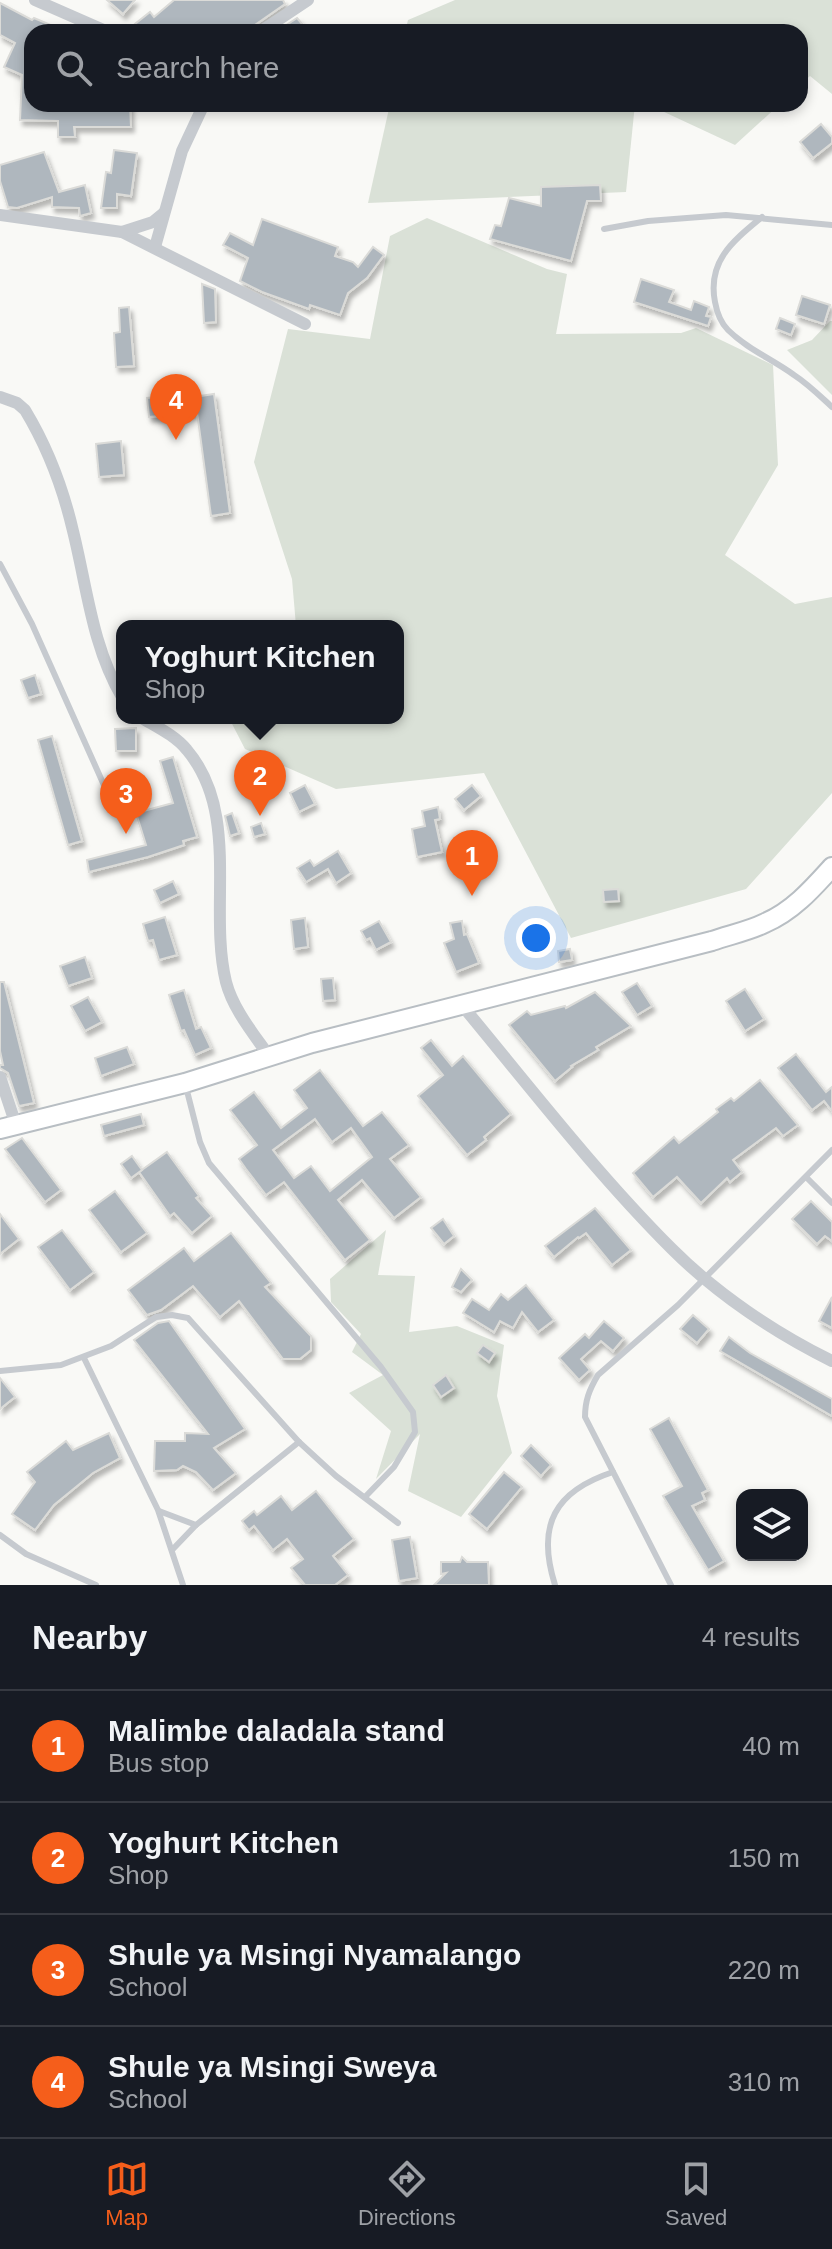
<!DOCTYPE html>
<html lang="en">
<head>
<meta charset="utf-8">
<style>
	body { margin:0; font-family:Arial,sans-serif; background:#242831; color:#f1f3f6 }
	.controls { position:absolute; right:24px; bottom:24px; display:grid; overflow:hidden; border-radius:16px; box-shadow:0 4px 12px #0003 }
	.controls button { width:72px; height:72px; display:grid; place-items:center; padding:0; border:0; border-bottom:2px solid #363941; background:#171b24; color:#f1f3f6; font:40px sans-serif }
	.you { position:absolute; left:536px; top:938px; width:28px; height:28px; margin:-20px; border:6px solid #fff; border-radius:50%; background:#1a73e8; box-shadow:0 0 0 12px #1a73e833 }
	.badge { display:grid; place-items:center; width:52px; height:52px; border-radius:50%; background:#f55e1b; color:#fff; font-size:26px; font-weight:700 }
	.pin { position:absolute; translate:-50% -66px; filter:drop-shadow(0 2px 4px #0008) }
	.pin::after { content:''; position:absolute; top:42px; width:28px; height:24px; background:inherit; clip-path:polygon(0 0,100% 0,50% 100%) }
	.popup { position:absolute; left:116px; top:620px; width:288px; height:104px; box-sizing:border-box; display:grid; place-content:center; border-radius:16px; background:#171b24; filter:drop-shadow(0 2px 6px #0005); font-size:26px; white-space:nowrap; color:#9ea1a6 }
	.popup b { font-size:30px; color:#f1f3f6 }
	.popup::after { content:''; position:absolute; left:50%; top:100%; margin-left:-16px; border:16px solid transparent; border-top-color:#171b24 }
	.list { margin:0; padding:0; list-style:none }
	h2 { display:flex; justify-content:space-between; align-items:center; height:104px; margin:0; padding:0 32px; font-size:34px }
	h2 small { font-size:26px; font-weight:400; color:#9ea1a6 }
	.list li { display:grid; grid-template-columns:52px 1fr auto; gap:24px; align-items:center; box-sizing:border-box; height:112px; padding:0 32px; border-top:2px solid #363941 }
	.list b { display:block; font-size:30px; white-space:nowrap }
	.list p { margin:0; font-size:26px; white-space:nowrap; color:#9ea1a6 }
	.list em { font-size:26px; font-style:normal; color:#9ea1a6 }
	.icon { flex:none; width:44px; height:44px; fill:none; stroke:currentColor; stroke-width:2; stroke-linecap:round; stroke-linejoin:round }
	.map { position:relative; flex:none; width:832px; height:1585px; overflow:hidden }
	.search { position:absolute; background:#171b24; box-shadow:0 4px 12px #0003; left:24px; right:24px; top:24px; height:88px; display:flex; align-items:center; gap:20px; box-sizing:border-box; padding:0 28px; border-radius:24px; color:#9ea1a6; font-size:30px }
	.sheet { height:552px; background:#171b24 }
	nav { display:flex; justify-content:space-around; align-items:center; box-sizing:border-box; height:112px; border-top:2px solid #363941; background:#171b24; font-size:22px; color:#9ea1a6 }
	nav a { display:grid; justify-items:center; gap:4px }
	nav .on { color:#f55e1b }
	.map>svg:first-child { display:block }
</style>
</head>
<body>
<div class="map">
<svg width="832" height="1585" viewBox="0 0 832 1585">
	<defs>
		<filter id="shadow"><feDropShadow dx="3" dy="5" stdDeviation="2" flood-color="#0004"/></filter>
	</defs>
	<rect width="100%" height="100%" fill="#f9f9f6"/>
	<g fill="#dae1d7">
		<polygon points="455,0 832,0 832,94 810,76 800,85 800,32 405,32 408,20"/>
		<polygon points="390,104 635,104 626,192 368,203"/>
		<polygon points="647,104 780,104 735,145"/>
		<polygon points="427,218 547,269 567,274 556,334 681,333 696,328 773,365 778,465 725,555 795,604 832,597 832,793 746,889 571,938 484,773 336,789 245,749 229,718 398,718 398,626 296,626 292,579 254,462 288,329 370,339 390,236"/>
		<polygon points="830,321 832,321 832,395 787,350 812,340"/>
		<polygon points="386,1230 378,1275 415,1276 409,1332 457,1326 504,1345 497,1396 512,1453 461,1517 408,1491 420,1434 376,1479 391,1431 349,1393 383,1375 352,1352 361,1334 331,1302 330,1279"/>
	</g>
	<g fill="#afb7be" stroke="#dbdbd8" stroke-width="2" fill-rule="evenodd" filter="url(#shadow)">
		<polygon points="107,0 135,0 123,14"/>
		<polygon points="174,0 283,0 285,4 255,25 251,32 142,32 135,24 150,12 154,17"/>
		<polygon points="0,3 32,20 34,18 67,32 32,32 32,104 44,104 44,107 76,107 76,104 130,104 131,127 74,127 75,137 58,137 58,121 20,120 22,75 4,67 15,43 0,35"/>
		<polygon points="297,18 309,32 276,32"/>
		<polygon points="821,124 832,137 832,143 813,158 800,142"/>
		<polygon points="114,150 137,153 131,196 117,194 117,208 101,208 106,172 111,173"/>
		<polygon points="44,152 59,192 85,185 91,213 80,216 79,208 52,207 52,197 17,208 8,207 0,181 0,165"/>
		<polygon points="600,185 601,201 587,201 571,261 490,239 495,225 501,226 509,198 541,206 541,187"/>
		<polygon points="262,219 338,247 335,256 353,262 358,267 373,247 384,255 367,278 348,293 340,315 310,305 309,309 262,292 240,281 248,258 223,245 230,233 253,245"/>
		<polygon points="641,279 674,290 669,302 691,310 694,301 709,307 706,316 711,317 708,326 634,302"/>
		<polygon points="202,284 215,289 216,322 204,323"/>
		<polygon points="802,296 830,305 824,324 796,315"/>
		<polygon points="129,307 134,366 116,367 114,333 120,332 119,308"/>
		<polygon points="780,318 795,324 791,335 776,329"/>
		<polygon points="187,394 187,398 214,394 230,513 211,516 197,412 149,417 147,398"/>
		<polygon points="121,441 124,475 99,477 96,444"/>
		<polygon points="35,675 41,694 28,698 21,680"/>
		<polygon points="136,728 136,751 116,751 115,729"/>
		<polygon points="52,736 82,841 68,845 38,740"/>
		<polygon points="173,757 197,837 183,841 184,845 148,857 89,872 87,860 146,845 136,813 173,803 160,761"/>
		<polygon points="305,785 315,804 299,812 290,793"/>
		<polygon points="472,785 481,796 464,810 455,799"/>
		<polygon points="438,807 440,819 435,820 442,852 417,857 412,829 425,826 422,811"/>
		<polygon points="232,813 239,833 230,836 225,816"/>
		<polygon points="261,823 265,834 254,837 251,827"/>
		<polygon points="338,851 351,873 336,883 328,869 306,882 297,868 310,860 314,866"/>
		<polygon points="173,881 179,894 160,903 154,890"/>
		<polygon points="618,889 619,901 604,902 603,890"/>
		<polygon points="165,917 177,955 159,960 153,940 148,941 143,924"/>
		<polygon points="305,918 308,947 294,949 291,920"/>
		<polygon points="379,921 391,942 376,950 370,938 366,940 361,931"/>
		<polygon points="462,921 464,935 467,934 479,963 456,972 444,943 454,939 450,923"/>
		<polygon points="570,949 572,960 559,962 558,951"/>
		<polygon points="85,957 92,978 68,986 60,966"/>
		<polygon points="333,978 335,1000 323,1001 321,979"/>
		<polygon points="0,982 4,982 34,1103 19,1106 8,1073 0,1068 0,1065 3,1065 0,1051"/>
		<polygon points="637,983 652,1006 637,1015 622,992"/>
		<polygon points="745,989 764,1019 745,1031 726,1001"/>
		<polygon points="184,990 196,1029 201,1027 211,1048 195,1055 184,1030 181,1031 169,995"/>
		<polygon points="595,992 631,1026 596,1047 598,1050 571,1066 572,1067 555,1081 509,1025 527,1011 531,1015 565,1006 566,1008"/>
		<polygon points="88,997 102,1022 85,1031 71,1006"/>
		<polygon points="431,1040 452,1066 463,1056 511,1114 484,1137 486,1140 467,1155 418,1096 443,1075 421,1048"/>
		<polygon points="127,1047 134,1064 101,1076 95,1058"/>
		<polygon points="796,1054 826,1092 832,1087 832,1111 824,1101 812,1110 778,1068"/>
		<path d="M320 1070 363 1126 382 1112 409 1145 390 1159 421 1197 394 1218 362 1180 338 1200 370 1240 345 1260 284 1182 266 1195 246 1169 239 1159 257 1145 230 1110 254 1092 281 1128 307 1108 294 1090ZM315 1119 332 1142 351 1128 372 1157 330 1191 311 1166 294 1178 273 1150Z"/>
		<polygon points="760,1080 798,1125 783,1136 776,1128 733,1160 742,1172 730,1182 727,1178 701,1203 677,1177 653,1197 633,1173 674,1137 679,1143 718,1112 716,1109 731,1098 734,1101"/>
		<polygon points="141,1114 144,1125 104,1136 101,1125"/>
		<polygon points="22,1138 61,1190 45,1202 5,1149"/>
		<polygon points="167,1152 199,1196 196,1198 212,1216 192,1233 174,1213 170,1216 139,1172"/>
		<polygon points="132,1156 142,1170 131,1178 121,1164"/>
		<polygon points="115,1191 147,1233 121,1252 89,1210"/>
		<polygon points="811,1201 832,1222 832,1241 825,1236 817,1244 792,1219"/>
		<polygon points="595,1208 631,1250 612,1265 586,1233 579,1238 578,1237 554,1257 545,1246"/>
		<polygon points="0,1214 19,1239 0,1254"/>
		<polygon points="443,1219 454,1236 444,1244 431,1228"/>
		<polygon points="62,1230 94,1272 70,1290 38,1247"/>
		<polygon points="231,1233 271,1283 265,1287 311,1336 311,1350 300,1359 283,1359 239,1301 220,1317 193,1286 161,1310 147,1315 128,1290 184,1248 194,1261"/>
		<polygon points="461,1269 472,1280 461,1292 452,1287"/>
		<polygon points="526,1285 554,1320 538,1332 522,1312 513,1328 500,1321 494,1332 463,1313 472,1299 489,1310 501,1294 508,1300"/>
		<polygon points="832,1297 832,1328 819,1321"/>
		<polygon points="693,1315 709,1329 697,1343 680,1329"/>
		<polygon points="169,1321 245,1429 214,1448 236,1473 213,1490 196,1472 183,1466 177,1470 154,1471 155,1441 185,1441 185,1433 208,1434 134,1340 158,1323"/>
		<polygon points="604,1321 624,1338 613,1351 601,1341 581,1359 590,1370 579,1380 559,1358 585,1334 589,1338"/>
		<polygon points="729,1337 750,1353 832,1399 832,1416 720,1351"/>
		<polygon points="483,1345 495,1353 489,1362 477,1353"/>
		<polygon points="446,1375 454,1388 441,1397 433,1385"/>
		<polygon points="0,1378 15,1397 0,1409"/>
		<polygon points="669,1418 708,1490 702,1493 705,1500 692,1506 724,1561 708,1570 663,1496 682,1486 650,1429"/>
		<polygon points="109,1433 120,1458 93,1473 54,1505 35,1530 12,1514 35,1482 27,1472 66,1441 73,1450"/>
		<polygon points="531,1445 551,1465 541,1476 521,1456"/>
		<polygon points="504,1472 522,1487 487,1529 469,1514"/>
		<polygon points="316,1491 354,1539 333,1556 348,1575 335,1585 305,1585 291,1568 303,1559 287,1539 273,1550 254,1526 249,1530 242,1521 254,1511 257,1515 281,1496 292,1510"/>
		<polygon points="410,1537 417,1578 399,1581 392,1540"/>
		<polygon points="462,1557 467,1562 488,1562 489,1585 434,1585 446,1573 441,1574 441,1562 460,1562"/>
	</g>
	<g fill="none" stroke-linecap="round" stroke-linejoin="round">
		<g stroke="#b8bec3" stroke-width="22">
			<path id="secondary" d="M0 1129 185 1083 312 1043 712 941C729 935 749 931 765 923 793 911 813 888 832 867"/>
		</g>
		<g stroke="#c6cacf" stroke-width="6">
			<path d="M762 217C733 241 707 261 715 302 717 313 720 322 728 330 747 349 772 359 794 375 808 384 820 396 832 407"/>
			<polyline points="604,229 648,221 726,215 832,225"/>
			<polyline points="0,564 32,624 111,801"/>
			<polyline points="186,1087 200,1142 209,1163 381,1367 413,1412 415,1432 394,1467 365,1497"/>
			<polyline points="807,1178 832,1203"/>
			<polyline points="84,1358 158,1510 183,1585"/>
			<polyline points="0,1371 61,1365 111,1346 156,1317 172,1315 188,1318 299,1442 336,1476 398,1523"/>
			<polyline points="159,1511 196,1525"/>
			<polyline points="0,1535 26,1554 96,1585"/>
			<polyline points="173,1549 196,1525 299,1442"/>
			<path d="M555 1585C536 1525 555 1491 613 1472"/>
			<path d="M671 1585 585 1417C585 1401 589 1390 598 1375L678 1305 832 1150"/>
		</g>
		<g stroke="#c6cacf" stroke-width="12">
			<polyline points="35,0 108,32"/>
			<polyline points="260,32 308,0"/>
			<polyline points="0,215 122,232 305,324"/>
			<polyline points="122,232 153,222 164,213"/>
			<polyline points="155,247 182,151 204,104"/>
			<path d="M0 397 17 403 25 410C48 448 63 488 73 531 87 587 92 646 122 697"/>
			<path d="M142 718C157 727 176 736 187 750 241 814 208 908 226 982 233 1009 253 1033 269 1056"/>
			<path d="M461 1004C529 1086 596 1173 672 1249 717 1294 775 1333 832 1361"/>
			<polyline points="0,1077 16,1125"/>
		</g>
		<use href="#secondary" stroke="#fff" stroke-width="18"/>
	</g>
</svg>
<div class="controls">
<button><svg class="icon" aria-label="layers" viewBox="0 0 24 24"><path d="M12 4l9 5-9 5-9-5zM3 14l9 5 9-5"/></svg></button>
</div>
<div class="you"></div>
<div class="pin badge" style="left:472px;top:896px">1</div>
<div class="pin badge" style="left:260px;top:816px">2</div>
<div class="popup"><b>Yoghurt Kitchen</b>Shop</div>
<div class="pin badge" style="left:126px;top:834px">3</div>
<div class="pin badge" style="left:176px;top:440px">4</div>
<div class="search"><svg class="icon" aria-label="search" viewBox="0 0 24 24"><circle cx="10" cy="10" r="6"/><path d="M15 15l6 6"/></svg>Search here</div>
</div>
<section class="sheet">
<h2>Nearby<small>4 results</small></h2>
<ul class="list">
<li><span class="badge">1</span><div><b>Malimbe daladala stand</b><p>Bus stop</p></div><em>40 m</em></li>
<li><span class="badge">2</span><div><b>Yoghurt Kitchen</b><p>Shop</p></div><em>150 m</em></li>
<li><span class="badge">3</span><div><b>Shule ya Msingi Nyamalango</b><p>School</p></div><em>220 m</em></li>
<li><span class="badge">4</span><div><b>Shule ya Msingi Sweya</b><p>School</p></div><em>310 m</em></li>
</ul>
</section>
<nav>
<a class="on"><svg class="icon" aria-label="map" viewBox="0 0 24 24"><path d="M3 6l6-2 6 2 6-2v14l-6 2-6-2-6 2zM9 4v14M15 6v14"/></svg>Map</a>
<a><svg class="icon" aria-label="directions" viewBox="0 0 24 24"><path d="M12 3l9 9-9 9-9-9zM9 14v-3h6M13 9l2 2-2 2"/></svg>Directions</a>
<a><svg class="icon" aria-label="saved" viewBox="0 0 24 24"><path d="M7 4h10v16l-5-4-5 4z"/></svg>Saved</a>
</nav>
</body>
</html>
